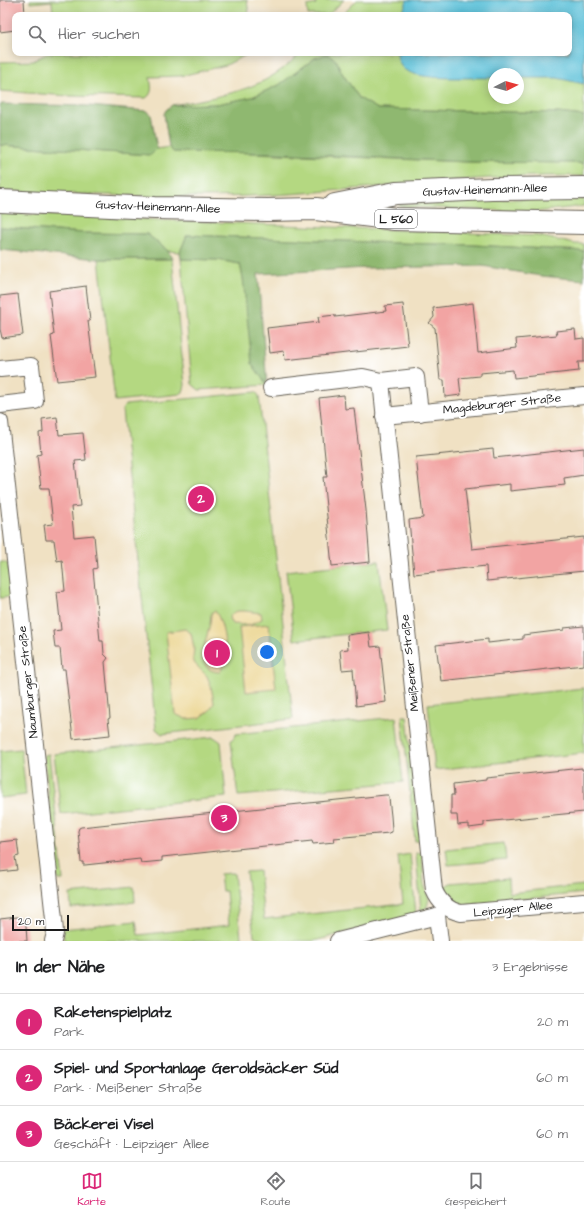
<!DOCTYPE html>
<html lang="de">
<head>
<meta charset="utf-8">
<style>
	body { margin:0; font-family:"Architects Daughter",sans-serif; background:#f6f6f6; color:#202124 }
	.compass { position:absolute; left:488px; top:68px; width:36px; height:36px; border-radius:50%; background:#fff; box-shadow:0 2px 10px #0003; rotate:84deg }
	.scale { position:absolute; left:12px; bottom:10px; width:57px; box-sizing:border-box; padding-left:4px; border:2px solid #1c1c1c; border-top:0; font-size:11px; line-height:14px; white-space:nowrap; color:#1c1c1c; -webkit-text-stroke:3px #fff; paint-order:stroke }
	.you { position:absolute; left:267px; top:652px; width:14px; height:14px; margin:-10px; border:3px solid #fff; border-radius:50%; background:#1a73e8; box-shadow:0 0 0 6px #1a73e833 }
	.badge { display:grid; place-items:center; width:26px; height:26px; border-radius:50%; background:#db2777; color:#fff; font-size:13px; font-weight:700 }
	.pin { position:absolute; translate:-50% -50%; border:2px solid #fff; box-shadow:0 1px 4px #0006 }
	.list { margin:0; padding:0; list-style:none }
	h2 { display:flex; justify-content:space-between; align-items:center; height:52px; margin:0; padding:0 16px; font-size:17px }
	h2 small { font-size:13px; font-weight:400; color:#757577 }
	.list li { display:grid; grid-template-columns:26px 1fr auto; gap:12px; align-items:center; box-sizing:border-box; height:56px; padding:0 16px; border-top:1px solid #e0e0e0 }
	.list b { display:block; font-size:15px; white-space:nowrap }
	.list p { margin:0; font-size:13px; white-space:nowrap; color:#757577 }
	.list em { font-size:13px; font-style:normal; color:#757577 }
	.icon { flex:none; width:22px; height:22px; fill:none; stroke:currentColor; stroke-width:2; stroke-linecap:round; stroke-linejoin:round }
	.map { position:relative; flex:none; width:584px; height:941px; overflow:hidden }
	.search { position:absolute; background:#fff; box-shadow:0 2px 10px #0003; left:12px; right:12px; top:12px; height:44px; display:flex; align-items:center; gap:10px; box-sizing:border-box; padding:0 14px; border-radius:8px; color:#757577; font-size:15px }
	.sheet { height:220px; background:#fff }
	nav { display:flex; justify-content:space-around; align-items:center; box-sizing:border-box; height:56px; border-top:1px solid #e0e0e0; background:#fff; font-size:11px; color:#757577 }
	nav a { display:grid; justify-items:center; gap:2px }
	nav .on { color:#db2777 }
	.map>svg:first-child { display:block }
</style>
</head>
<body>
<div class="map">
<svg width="584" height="941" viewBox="0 0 584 941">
	<rect width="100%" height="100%" fill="#fff"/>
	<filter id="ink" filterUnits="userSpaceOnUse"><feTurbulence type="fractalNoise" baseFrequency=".025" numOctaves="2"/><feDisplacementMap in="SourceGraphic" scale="8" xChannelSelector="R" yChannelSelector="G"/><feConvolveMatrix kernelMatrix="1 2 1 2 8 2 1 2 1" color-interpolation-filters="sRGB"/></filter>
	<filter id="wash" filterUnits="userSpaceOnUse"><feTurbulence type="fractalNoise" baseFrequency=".012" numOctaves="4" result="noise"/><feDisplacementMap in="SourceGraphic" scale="16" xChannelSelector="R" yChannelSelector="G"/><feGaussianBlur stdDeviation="0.9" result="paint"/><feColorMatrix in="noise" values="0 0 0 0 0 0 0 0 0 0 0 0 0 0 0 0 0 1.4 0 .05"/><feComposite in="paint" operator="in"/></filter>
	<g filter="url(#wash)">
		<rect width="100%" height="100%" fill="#f0e1c3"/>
		<g fill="#b4d881" stroke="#687a4e" fill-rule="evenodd">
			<polygon points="30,0 247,0 249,15 53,15 52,1 30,3"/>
			<polygon points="315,0 344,0 328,15 308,15 307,6 316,4"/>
			<path d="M357 0H584V116L558 113 378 109 359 98 342 73 336 60 315 58 279 85 252 97 217 104 172 105C200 100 233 95 259 83 275 76 288 65 301 53H569V15H342ZM494 74H518V98H494Z"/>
			<path d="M50 53H250L226 65 181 76 150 77C151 85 154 93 146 98L69 96 0 91V62L33 61 44 55Z"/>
			<path d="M0 145 151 155 157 149 169 147 174 152H229L467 162 584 163V176C480 174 376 189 273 195 182 200 91 194 0 191Z"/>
			<polygon points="501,199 584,199 584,206 535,212 408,207 400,206 399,204"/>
			<polygon points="0,213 539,236 575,244 584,244 584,251 473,245 396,243 187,235 180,252 168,251 147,234 84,233 0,227"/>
			<polygon points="99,259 172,259 185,385 183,392 180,394 115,401"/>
			<polygon points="181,259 218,260 240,264 267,385 199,390 192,384"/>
			<polygon points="256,392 259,396 293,719 162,734 156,729 122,410 125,405"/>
			<polygon points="379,561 387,630 294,640 286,571"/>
			<polygon points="0,562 4,562 8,564 11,597 0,598"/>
			<polygon points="584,688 584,753 435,770 428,704"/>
			<polygon points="402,716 407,716 420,841 415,841"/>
			<polygon points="396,717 403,782 238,796 231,741 236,734"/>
			<polygon points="214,737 221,742 226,797 61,814 54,754"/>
			<polygon points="21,749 26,795 0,798 0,751"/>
			<polygon points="49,754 63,880 58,880 44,755"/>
			<polygon points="504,843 506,860 448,865 446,849"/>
			<polygon points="416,853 422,853 424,884 429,899 427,907 421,912"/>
			<polygon points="410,854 416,914 314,941 266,941 254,936 246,872 259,871 264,919 403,904 398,856"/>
			<polygon points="232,873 234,874 241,938 235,941 64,941 63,929 136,921 138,935 229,925 226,891 222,891 220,874"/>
			<path d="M508 878 509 893 584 885V893L465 905C453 903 447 900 443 888L450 883Z"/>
			<polygon points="134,887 135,902 71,908 70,894"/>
		</g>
		<g fill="#8fb86f" stroke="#566a46">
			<polygon points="327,54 336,60 342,73 359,98 378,109 558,113 584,116 584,163 467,162 274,153 173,152 169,147 164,114 166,110 172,105 217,104 252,97 279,85 315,58"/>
			<polygon points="0,104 89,106 147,111 151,114 157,149 151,155 0,145"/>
			<polygon points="0,227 84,233 147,234 168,251 172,259 99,259 0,250"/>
			<polygon points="187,235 396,243 473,245 584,251 584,280 541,276 483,266 366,268 258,274 267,385 252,364 243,278 240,264 218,260 181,259 180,252"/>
		</g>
		<g fill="#eeda9e" stroke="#857b5d">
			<path d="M215 611C223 620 227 649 225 660 224 665 222 668 220 672 193 672 207 637 210 624 211 619 210 616 212 612Z"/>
			<path d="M245 611 261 613 262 619 250 625 232 624 229 618C233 610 238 611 245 611Z"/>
			<polygon points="269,624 276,689 246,692 239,627"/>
			<polygon points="185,629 191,633 194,648 193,659 195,664 207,676 211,686 214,703 210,710 200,718 186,719 175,714 166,632"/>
		</g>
		<path fill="#5ac0d8" stroke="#3b6e7a" d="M407 0H584V84L557 78H518V74H494V78C472 77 425 81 407 71 400 68 397 59 397 53H569V15H402Z"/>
		<g id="blocks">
			<g fill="#f2a4a3">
				<polygon points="0,0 24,0 25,15 15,15 15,30 0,32"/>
				<polygon points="86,286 90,321 88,321 95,377 57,381 51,336 54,335 49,291"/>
				<polygon points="18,294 23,335 2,338 0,329 0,296"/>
				<polygon points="473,303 478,353 517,348 516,339 557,335 556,331 575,329 576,339 584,338 584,362 578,362 579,371 514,378 513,370 480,373 480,376 459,378 461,395 445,397 444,380 440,380 435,328 429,323 434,317 433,308"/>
				<polygon points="403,304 408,346 285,360 284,351 270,353 267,328 319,322 318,317 335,315 335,317 386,311 385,306"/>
				<polygon points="344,395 345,409 354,408 366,510 370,562 332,566 323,477 327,477 319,398"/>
				<polygon points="57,417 59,435 83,433 86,460 75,461 80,506 71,507 74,537 94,535 97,568 93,569 100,641 103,641 104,654 108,658 105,662 110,718 108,719 110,735 73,739 65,669 62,669 60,648 55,648 53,631 61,630 57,592 65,591 62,560 57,561 54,540 46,540 44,525 53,524 49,488 41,488 37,455 41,454 39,433 43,432 42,419"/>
				<polygon points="584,448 584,475 564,478 565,485 510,491 510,484 465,489 472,549 584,537 584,571 487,581 486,566 414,574 409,520 423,518 416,457 493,449 494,458"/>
				<polygon points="584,626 584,665 441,681 436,645 488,639 488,643 523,639 523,635 564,630 564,628"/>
				<polygon points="369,632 371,647 380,646 386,702 356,706 353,669 342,670 340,650 348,649 347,635"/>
				<polygon points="582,768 582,770 584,770 584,812 484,822 484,826 469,828 469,824 458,825 457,815 451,815 451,795 454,795 453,784 486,780 486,778"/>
				<polygon points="385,795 388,795 389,798 391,816 392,829 392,832 389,833 334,838 335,842 313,844 312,841 162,857 162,861 141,863 140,859 85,865 83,865 83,862 81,862 78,831 79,828 81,827"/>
				<polygon points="17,840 19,856 15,857 17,870 0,872 0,842"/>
				<polygon points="17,917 24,920 26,926 27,941 0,941 0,919"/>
			</g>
		</g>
	</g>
	<g filter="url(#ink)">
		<use href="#blocks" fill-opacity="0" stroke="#666156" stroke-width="1"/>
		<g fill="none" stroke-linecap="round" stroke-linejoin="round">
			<g stroke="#666156" stroke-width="18">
				<g id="street">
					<polyline points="0,369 31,366 35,401 0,405"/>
					<path d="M381 381 434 890C439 902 447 910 461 913L584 902"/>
					<polyline points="271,388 363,377 381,381 416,377 420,413"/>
					<polyline points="384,416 584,396"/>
					<polyline points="0,422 54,919 55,933 53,941"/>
					<polyline points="437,916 440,941"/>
					<polyline points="338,941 437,916"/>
				</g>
			</g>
			<g stroke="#666156" stroke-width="24">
				<g id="primary">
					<polyline points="0,201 155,208 268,210 316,209 395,219 584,223"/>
					<polyline points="335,205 396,193 492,189 584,188"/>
				</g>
			</g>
			<use href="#street" stroke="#fff" stroke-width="16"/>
			<use href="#primary" stroke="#fff" stroke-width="22"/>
		</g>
	</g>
	<g text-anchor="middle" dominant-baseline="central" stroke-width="4" stroke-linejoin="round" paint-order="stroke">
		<rect fill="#fff" stroke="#606060" stroke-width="1" x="375" y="210" width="42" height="18" rx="3"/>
		<g font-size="11" font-weight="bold" fill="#1c1c1c">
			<text x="396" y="219">L 560</text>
		</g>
		<g font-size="12" fill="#1c1c1c" stroke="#fff">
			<text transform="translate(485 190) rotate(-2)">Gustav-Heinemann-Allee</text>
			<text transform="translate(158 207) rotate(2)">Gustav-Heinemann-Allee</text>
			<text transform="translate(502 404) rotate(-6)">Magdeburger Straße</text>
			<text transform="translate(410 663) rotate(-96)">Meißener Straße</text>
			<text transform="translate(28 682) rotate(-96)">Naumburger Straße</text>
			<text transform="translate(513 909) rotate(-6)">Leipziger Allee</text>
		</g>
	</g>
</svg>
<svg class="compass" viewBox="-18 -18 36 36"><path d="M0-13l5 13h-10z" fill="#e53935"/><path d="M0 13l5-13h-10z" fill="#757577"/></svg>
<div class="scale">20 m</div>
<div class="you"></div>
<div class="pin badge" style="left:217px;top:653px">1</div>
<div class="pin badge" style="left:201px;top:499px">2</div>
<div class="pin badge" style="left:224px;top:818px">3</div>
<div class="search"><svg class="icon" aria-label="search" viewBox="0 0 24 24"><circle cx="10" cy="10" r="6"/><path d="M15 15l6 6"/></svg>Hier suchen</div>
</div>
<section class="sheet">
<h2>In der Nähe<small>3 Ergebnisse</small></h2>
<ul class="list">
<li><span class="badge">1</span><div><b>Raketenspielplatz</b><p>Park</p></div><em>20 m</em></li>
<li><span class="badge">2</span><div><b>Spiel- und Sportanlage Geroldsäcker Süd</b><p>Park · Meißener Straße</p></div><em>60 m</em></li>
<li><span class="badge">3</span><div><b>Bäckerei Visel</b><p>Geschäft · Leipziger Allee</p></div><em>60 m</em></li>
</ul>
</section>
<nav>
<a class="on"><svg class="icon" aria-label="map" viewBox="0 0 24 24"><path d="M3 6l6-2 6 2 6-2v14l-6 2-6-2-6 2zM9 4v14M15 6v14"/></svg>Karte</a>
<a><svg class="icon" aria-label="directions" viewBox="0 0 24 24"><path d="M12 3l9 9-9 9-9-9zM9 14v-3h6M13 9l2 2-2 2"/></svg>Route</a>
<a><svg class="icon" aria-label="saved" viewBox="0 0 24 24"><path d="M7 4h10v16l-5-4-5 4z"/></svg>Gespeichert</a>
</nav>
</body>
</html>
